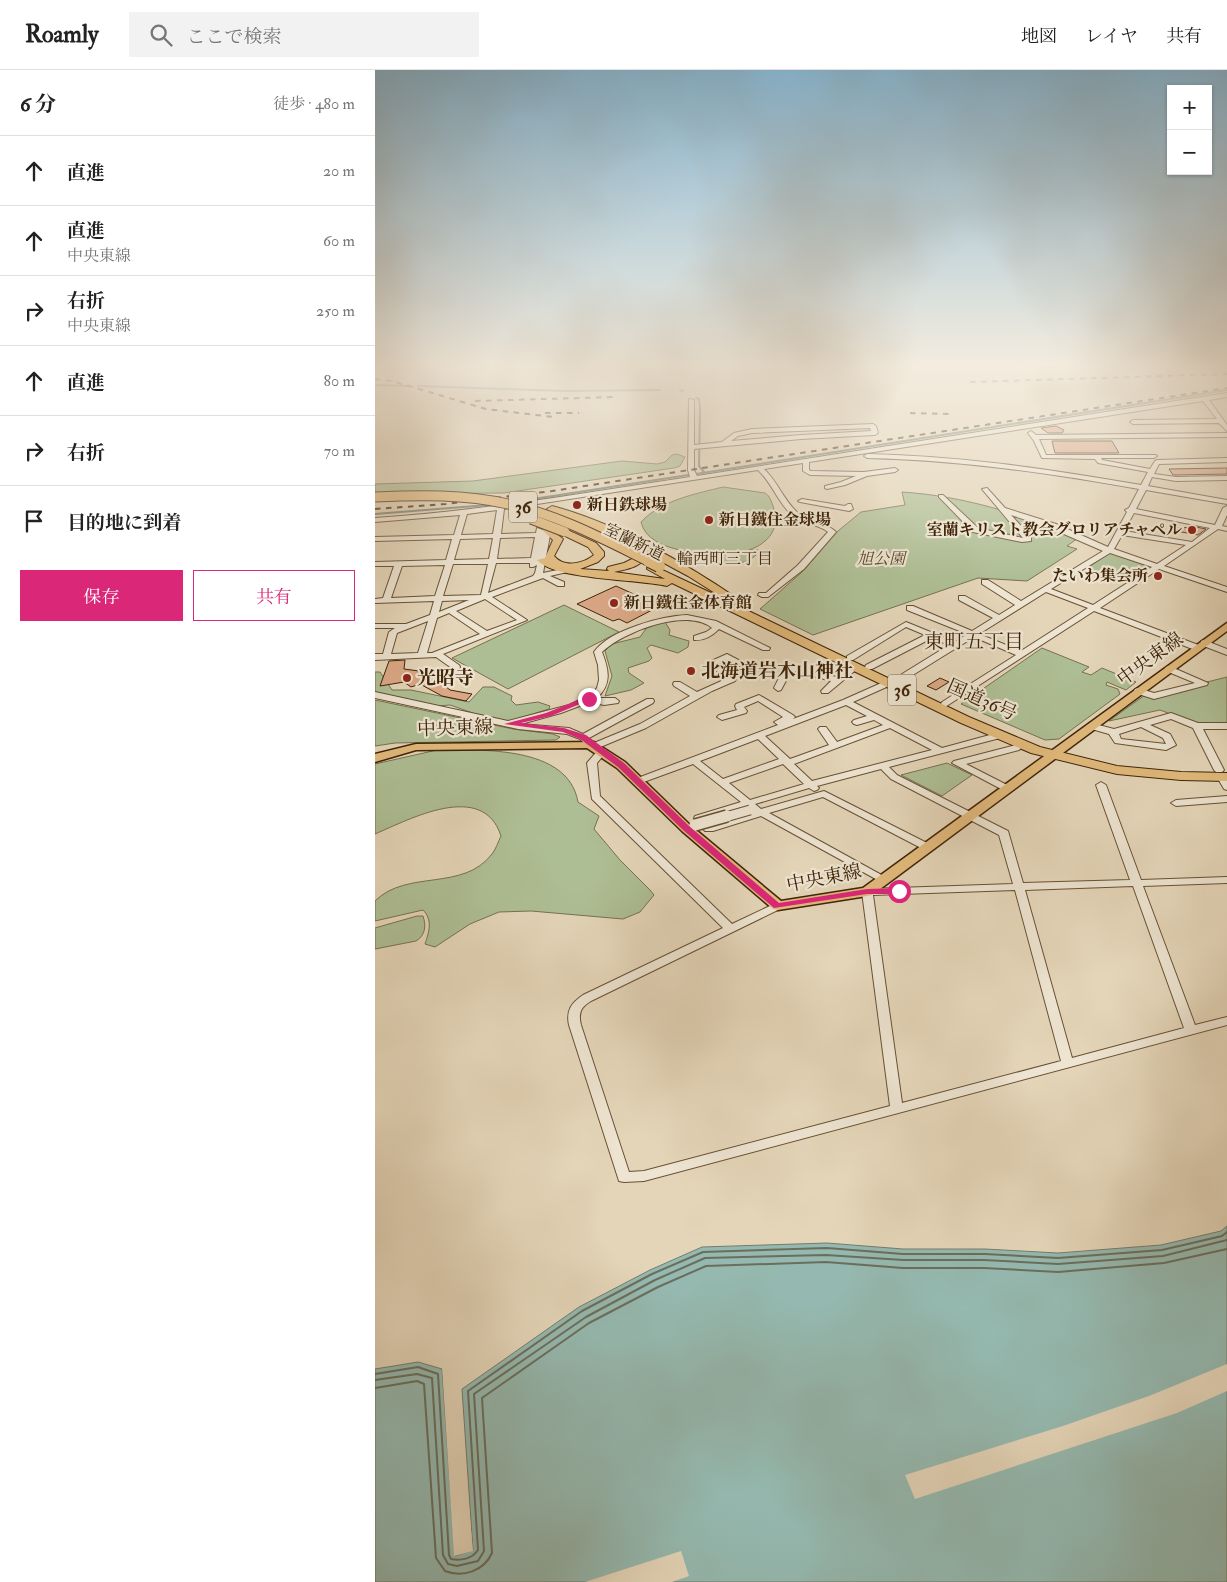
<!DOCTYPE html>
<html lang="ja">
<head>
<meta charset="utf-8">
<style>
	body { margin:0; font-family:"IM FELL Double Pica","Noto Serif JP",serif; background:#f2f2f2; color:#222 }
	.controls { position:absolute; right:15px; top:15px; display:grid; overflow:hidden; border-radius:0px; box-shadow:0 1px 4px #0004 }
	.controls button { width:45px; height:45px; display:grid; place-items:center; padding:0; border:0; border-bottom:1px solid #e0e0e0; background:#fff; color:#222; font:25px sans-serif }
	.stop { position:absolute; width:15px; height:15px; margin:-11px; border:4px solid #db2777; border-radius:50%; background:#fff }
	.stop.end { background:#db2777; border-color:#fff; box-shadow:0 1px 5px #0008 }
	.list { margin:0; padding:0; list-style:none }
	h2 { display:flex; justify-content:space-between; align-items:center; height:65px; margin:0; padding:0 20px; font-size:21px }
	h2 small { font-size:16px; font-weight:400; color:#767676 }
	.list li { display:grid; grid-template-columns:32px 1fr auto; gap:15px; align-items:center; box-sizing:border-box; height:70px; padding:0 20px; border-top:1px solid #e0e0e0 }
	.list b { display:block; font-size:19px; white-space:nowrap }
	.list p { margin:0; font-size:16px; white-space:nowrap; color:#767676 }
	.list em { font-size:16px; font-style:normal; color:#767676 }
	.actions { display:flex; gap:10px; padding:15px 20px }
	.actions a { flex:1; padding:11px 0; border:1px solid #db2777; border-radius:0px; text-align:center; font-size:18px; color:#db2777 }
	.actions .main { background:#db2777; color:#fff }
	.icon { flex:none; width:28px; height:28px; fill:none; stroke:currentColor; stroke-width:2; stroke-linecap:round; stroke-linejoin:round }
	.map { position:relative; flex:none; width:852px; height:1512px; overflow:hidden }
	header { display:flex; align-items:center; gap:30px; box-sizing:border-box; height:70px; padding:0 25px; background:#fff; border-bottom:1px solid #e0e0e0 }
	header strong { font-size:24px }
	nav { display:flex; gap:28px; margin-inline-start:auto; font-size:18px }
	.search { width:350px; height:45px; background:#f2f2f2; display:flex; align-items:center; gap:12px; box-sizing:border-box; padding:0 18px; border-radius:0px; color:#767676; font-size:19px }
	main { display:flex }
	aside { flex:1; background:#fff }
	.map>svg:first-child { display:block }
</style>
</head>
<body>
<header>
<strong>Roamly</strong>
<div class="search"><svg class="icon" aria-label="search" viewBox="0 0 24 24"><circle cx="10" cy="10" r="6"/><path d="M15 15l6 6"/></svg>ここで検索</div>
<nav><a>地図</a><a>レイヤ</a><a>共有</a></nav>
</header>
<main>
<aside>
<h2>6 分<small>徒歩 · 480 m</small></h2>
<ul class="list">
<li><svg class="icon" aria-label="ahead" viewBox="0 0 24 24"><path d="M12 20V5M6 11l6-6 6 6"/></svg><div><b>直進</b></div><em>20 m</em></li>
<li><svg class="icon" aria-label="ahead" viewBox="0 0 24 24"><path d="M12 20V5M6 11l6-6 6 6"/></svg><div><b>直進</b><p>中央東線</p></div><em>60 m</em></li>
<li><svg class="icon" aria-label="right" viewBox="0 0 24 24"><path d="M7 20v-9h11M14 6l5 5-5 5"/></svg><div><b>右折</b><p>中央東線</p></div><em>250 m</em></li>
<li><svg class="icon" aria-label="ahead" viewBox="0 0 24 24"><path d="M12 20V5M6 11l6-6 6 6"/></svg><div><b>直進</b></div><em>80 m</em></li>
<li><svg class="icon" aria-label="right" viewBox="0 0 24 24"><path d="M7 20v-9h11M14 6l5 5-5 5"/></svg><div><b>右折</b></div><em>70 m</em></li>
<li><svg class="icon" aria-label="arrive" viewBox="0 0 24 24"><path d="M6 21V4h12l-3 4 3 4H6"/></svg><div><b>目的地に到着</b></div></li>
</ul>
<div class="actions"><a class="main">保存</a><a>共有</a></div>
</aside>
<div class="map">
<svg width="852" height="1512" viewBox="0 0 852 1512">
	<rect width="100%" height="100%" fill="#e4d5b8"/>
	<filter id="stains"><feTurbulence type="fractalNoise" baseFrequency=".004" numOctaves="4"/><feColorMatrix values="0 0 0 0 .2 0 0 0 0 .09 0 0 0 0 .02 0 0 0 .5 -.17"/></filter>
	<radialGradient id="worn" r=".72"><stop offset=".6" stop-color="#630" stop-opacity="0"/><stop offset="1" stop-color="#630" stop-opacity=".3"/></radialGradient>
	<g fill="#aebe94" stroke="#76714e">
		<polygon points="302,384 310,387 305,396 299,398 129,423 0,424 0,414 98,411 247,391 282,394 290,392 297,385"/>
		<path d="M348 417 390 423C395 426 396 431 398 436 406 458 394 473 374 480H386C368 501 353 491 328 488 336 482 354 486 365 483 338 484 274 486 266 452 287 430 320 424 348 417Z"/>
		<path d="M527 422C589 426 646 444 703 468L692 476 702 479 652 511 603 508 438 565 385 539 427 502 463 461 486 442 530 435Z"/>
		<polygon points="735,483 775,496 751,512 712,498"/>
		<polygon points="189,535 244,562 133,619 77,588"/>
		<polygon points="290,552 295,560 294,565 314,571 313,577 303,583 276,575 272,578 277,588 274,591 253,598 254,603 269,613 256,620 230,626 237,606 230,581 237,574 265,567 273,556"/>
		<polygon points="667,578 714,597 707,602 716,605 727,598 761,612 751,620 732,612 731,615 743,619 745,624 684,669 670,670 586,634"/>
		<polygon points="0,602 5,602 17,620 36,620 94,632 108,617 119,617 137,626 136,630 141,635 163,632 175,636 174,639 132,652 112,648 75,635 62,636 15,627 0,622"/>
		<polygon points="852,607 852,653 822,654 785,640 734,651 770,625 827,616 832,612"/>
		<polygon points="0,630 138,659 178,664 185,667 181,670 20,673 0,676"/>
		<path d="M62 680C106 680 193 675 203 732L224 746 219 759 245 790 275 820 279 825 265 842 248 849 156 841 124 842 95 854 60 877 50 874C54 862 58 850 48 840L0 851V831C32 799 88 822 117 784 121 779 123 772 126 766 108 710 35 749 0 764V694Z"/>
		<polygon points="572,693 597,705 567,726 526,705"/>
		<path d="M42 846H48C51 855 51 865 41 871L0 879V858Z"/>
	</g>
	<polygon fill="#95b9b0" stroke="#737d6d" points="852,1156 852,1512 0,1512 0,1299 43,1292 67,1299 80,1486 98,1480 87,1319 204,1237 275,1200 327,1177 452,1173 528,1179 610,1179 683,1183 786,1175 846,1161"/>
	<g fill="#e4d5b8">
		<polygon points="852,1294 852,1321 802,1343 540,1429 530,1405 688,1356 774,1326"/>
		<polygon points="67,1296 70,1299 82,1482 96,1479 90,1392 98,1481 79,1486"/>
		<polygon points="306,1481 314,1506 297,1512 210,1512"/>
	</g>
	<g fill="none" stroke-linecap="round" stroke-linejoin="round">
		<g stroke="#6a6e5c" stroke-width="2">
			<path d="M0 1304 43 1297 63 1304 74 1485 76 1489C86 1491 97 1489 103 1480L93 1321 207 1241 277 1204 328 1182 452 1178 528 1184H610L683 1188 787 1180 847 1166 852 1162"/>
			<polyline points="0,1310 42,1304 57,1308 68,1485 73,1494 82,1496 103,1491 109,1481 99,1324 211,1247 280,1210 330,1188 451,1185 528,1190 609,1190 683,1194 788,1186 852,1170"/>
			<path d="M0 1318 42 1311 49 1314 61 1488 70 1501C88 1508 109 1501 117 1483L107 1328 214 1253 283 1217 331 1196 451 1192 528 1198H609L683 1202 789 1193 852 1179"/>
		</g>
		<g stroke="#737d6d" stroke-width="2">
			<polyline points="0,315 32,316"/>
			<polyline points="43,316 189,321 285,320"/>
			<polyline points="305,320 308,321"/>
			<polyline points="321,328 324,329 325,338 324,396 329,402"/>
			<polyline points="321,404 852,320"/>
			<polyline points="139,432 313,405"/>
			<polyline points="0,444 113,435"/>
		</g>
	</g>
	<g fill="#dba887" stroke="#3f2408">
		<polygon points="681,356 689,360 687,363 673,363 666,358"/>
		<polygon points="677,371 737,371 744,383 680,383"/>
		<polygon points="852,398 852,404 801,405 798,405 794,399"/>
		<polygon points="821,457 831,459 823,465 801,461 802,458"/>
		<polygon points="241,516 276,532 270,535 279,539 252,553 244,549 238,551 202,534"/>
		<polygon points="30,590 29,599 44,601 52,607 56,605 75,620 97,624 91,631 67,626 45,614 36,617 29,612 5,616 14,591"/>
		<polygon points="565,608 574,612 561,620 552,616"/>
	</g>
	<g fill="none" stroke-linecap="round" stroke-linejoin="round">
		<g stroke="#685034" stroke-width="2">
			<g id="minor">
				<path d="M852 323V327L834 330 852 355V361L844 353 758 354 755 352 758 350 842 349 828 331 434 392V400L436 401 489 402 520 398 523 400 520 402 492 406 470 415 452 419 450 418V416L466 412 481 406 435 405 428 401V393L389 399C403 412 409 431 423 443 434 453 450 451 461 462L429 499 393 527H387L383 525 384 523H391L423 495 453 462C442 453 427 455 417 445 403 433 397 413 383 400L129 439 126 464 161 463 162 458 168 460 175 458 176 460 168 503 192 498V502L175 506 189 512V516H183L168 508 117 527 152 550 68 584 84 595 85 597 84 599H78L61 587 0 590V584H8L14 562 20 558H0V554H31L55 545 59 531 0 533V529L8 528 19 496H0V492L71 490 77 469 0 471V467L79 465 85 445 0 452V448C106 441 210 423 315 407L313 400 314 329 319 330V375L347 372 359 363 377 359 498 354 501 356 503 363 500 365 426 369 319 379V400L322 406ZM495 358 496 361 426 365 356 371 363 366 377 363ZM122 440 118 464 86 465 92 444ZM160 467 156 488 122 489 125 468ZM118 468 114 489 79 490 85 469ZM121 493H155V497H158L162 495 160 503 158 506 113 523ZM78 494H113L106 525 68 526ZM70 495 60 526 16 528 27 496ZM110 529 142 550 112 561 81 541ZM94 530 64 542 67 531ZM74 543 105 564 57 583H52L62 548ZM53 551 43 583 16 584 22 563Z"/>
				<path d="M656 361 661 365 852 363V367L664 369 671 385H781L782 386 779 388H726L727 390 775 399 780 391 782 390 852 388V392L784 394 779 404 801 407 852 406V410L801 411 777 407 773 416 852 430V434L771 420 761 439 840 455 848 438 852 436V445L847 456 852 457V461L843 459 789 496 852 517V522L784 499 725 538 826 576V580H820L719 541 570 637 566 634 567 632 641 585 599 567 525 613H519L518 611 519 609 574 575 557 568 497 599H491L490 597 491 595 550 565 531 557 478 590H472V586L531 552 580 572 592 564 532 540V536H538L597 561 618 548 584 530V526H590L624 545 640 535 607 514V510H613L646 531 728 481 675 458 636 445 656 467V471L647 472 598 462 564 427V425H568L603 458 648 468 607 419 612 418 630 438 681 454 733 477 752 442 750 440 754 438 764 419C674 403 584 390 492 388L489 386 492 384C585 386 675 399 766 415L773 402 723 393 720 389 667 388 659 371 653 363ZM759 443 835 458 817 472 749 461ZM747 465 811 475 782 494 739 479ZM735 483 777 497 718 535 676 519ZM671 522 713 538 646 581 604 564Z"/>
				<polygon points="427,429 470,436 473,434 476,434 478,439 474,441 425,432 423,431"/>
				<path d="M312 545 341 551 395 578 394 580H388L344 559C337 566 329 571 319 570V566L331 562 337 558C312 537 248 562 227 582 234 600 237 614 222 628H240L244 631 243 633 229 635 215 632 186 643 146 654 194 658 208 664 272 629H278L279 631 278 633 214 668 219 673 265 654 315 626 299 616 298 614 299 612H305L322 622 353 608 334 596V592L352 584 373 595 369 598 352 590 343 594 360 604 361 609 360 611 337 621 271 658 223 678 220 679 212 676 205 669 192 664 143 659 0 628V622L133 651 194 635 217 624 222 618 224 610 223 595 219 582C234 560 287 546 312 545Z"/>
				<polygon points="829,570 852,579 852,585 826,575 826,571"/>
				<path d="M479 594 483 597 482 599 453 623H447L446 621 456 611 421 601 414 605 406 620 403 621 399 618C404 608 409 595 423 596L461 607Z"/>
				<polygon points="794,596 833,613 832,615 779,629 760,623 759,621 760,619 763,618 779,623 820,613 791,601 790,599 791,597"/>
				<path d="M513 610 517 613 516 615 478 632 567 678 622 663 627 666 625 668 514 697 522 705 633 761 648 813 755 810 721 715 726 712 731 715 766 810 852 807V813L768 816 820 955 852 947V955L269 1111 249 1112 244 1111 194 955C191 941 196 933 208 925L348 858 217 729 212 693 224 679H230L232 681 222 693 225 726 357 854 399 834H407L408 836 407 838 216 931C206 937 203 943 206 955L254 1102 269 1101 515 1036 487 822 492 819 638 814 624 765 516 709 506 699 442 716 444 718 442 720 439 721 434 718 380 734 386 739 449 721 556 775 557 777 556 779H548L448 727 394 743 512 808 513 810 508 813 386 746 338 761H330L319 748 320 746 366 732 318 694 266 713 263 714 258 711 260 709 403 655 399 652 408 647 383 631 369 637 372 641 371 643 347 650 342 647 344 645 362 640 360 636 361 634 384 625 418 645 420 647 418 649 468 630ZM471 635 492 646 479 650 477 652 479 654 482 655 499 650 508 655 462 672 451 657H445L443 659 454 675 415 689 390 666ZM515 658 557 680 437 711 419 694ZM383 669 404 689 348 709 325 691ZM408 694 429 714 375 730 354 713ZM371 737 379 742 336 755 331 749ZM758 816 809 958 697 988 650 820ZM640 820 686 991 527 1033 498 825Z"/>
				<path d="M796 643 823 653H852V659H828L849 700 847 702H841L839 700 818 658 796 649 775 655 795 664 801 675 791 680 740 673 734 664 713 658 711 656 716 653 739 659ZM766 657 788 668 791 674 746 669 744 664Z"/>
				<polygon points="641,675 646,678 644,680 591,694 634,716 636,718 634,720 628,720 577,693 579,691"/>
				<polygon points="847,704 852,707 852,720 849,719 842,707"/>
				<polygon points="852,726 852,732 801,736 796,733 801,730"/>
			</g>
		</g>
		<g stroke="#3f2408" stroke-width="3">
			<polygon id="major" points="852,553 852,561 497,825 492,826 403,840 398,839 307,761 242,698 212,678 41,680 0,692 0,684 41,674 219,672 250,692 315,755 406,831 488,818"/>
		</g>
		<g stroke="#3f2408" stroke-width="2">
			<path id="highway" d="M177 436C239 452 310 493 363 529V533L359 534 594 647 665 677 742 696 806 702 852 703V711L806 710 742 704 656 683 586 653 297 513 292 516C262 509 180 510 162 490L170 488 178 470 167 460 172 457 188 469 179 486C189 498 208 494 219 485L213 477 186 464V460L190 459 221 473 229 482V486L223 492 205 499 234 501 232 499 233 497 249 493 261 487 252 478 256 475 174 441 172 439ZM265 480 313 506 351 530 281 497H273L272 499 290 509 239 502C251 499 265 498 271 486Z"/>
		</g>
		<use href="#minor" fill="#ede4d1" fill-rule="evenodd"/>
		<use href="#major" fill="#e2ba7c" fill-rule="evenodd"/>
		<use href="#highway" fill="#e2ba7c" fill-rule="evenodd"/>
		<g stroke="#3f2408" stroke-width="2" stroke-dasharray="5.5 5.5" stroke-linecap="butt">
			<polyline points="0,309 17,311 111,339 178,347"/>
			<polyline points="595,312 852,304"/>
			<polyline points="100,331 239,327"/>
			<polyline points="170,343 204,343"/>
			<polyline points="535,343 576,344"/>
			<polyline points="0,439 71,434 177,421 852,318"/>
		</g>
		<g stroke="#685034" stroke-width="11" stroke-linecap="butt">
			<polyline id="minor-bridge-far1" points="347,748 375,740"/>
		</g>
		<g stroke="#685034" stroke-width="14" stroke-linecap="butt">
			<polyline id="minor-bridge" points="320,755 352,746"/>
		</g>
		<g stroke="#3f2408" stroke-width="11" stroke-linecap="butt">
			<g id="highway-bridge-far1">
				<path d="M0 427C44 425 89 424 133 434 184 445 230 470 277 493"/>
				<polyline points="156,449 190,462"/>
			</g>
		</g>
		<g stroke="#3f2408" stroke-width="14" stroke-linecap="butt">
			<polyline id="highway-bridge" points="274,491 284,496"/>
		</g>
		<use href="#minor-bridge-far1" stroke="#ede4d1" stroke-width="9"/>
		<use href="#minor-bridge" stroke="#ede4d1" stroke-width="11"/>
		<use href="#highway-bridge-far1" stroke="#e2ba7c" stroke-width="9"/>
		<use href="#highway-bridge" stroke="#e2ba7c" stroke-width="12"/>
	</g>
	<linearGradient id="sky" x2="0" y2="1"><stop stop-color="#87b6d2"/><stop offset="0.58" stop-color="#f3ecdf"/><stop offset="1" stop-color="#f3ecdf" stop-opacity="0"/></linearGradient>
	<rect width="852" height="508" fill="url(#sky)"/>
	<polygon fill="#db2777" points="211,627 217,629 176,646 146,653 189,658 211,665 249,693 314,756 404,833 492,819 524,818 528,821 524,824 492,824 399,838 308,760 243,697 205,669 188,662 129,654 171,643"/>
	<g fill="#8f2418" stroke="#ede4d1" stroke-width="2">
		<circle cx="202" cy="435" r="5"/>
		<circle cx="334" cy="450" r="5"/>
		<circle cx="817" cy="460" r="5"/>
		<circle cx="783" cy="506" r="5"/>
		<circle cx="239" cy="533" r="5"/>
		<circle cx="316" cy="601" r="5"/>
		<circle cx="32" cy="608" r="5"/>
	</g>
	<g text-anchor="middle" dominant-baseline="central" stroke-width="4.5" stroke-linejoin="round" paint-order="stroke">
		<g font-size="16" font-weight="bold" fill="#3f2408" stroke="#ede4d1" text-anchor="start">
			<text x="212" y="435">新日鉄球場</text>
			<text x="344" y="450">新日鐵住金球場</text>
			<text x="807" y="460" text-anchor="end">室蘭キリスト教会グロリアチャペル</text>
			<text x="773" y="506" text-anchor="end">たいわ集会所</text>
			<text x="249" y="533">新日鐵住金体育館</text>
		</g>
		<g font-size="16" fill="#3f2408" stroke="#ede4d1">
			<text transform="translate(259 472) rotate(26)">室蘭新道</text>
		</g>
		<g font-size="16" fill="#3f2408" stroke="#ede4d1">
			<text x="350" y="489">輪西町三丁目</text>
		</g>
		<g font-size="16" font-style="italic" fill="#5b4a2b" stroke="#ede4d1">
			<text x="506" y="489">旭公園</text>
		</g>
		<g fill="#ede4d1" stroke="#735e44" stroke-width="1">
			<rect x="134" y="421.5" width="28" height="31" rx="4"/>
			<rect x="513" y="604.5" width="28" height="31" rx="4"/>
		</g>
		<g font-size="18" font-weight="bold" fill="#3f2408">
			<text x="148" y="437">36</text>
			<text x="527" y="620">36</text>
		</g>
		<g font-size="19" fill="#3f2408" stroke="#ede4d1">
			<text transform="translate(775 589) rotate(-36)">中央東線</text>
			<text transform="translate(607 630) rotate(24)">国道36号</text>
			<text transform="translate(80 658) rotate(-2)">中央東線</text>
			<text transform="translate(449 808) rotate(-11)">中央東線</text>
		</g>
		<g font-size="19" font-weight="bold" fill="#3f2408" stroke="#ede4d1" text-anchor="start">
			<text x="326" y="601">北海道岩木山神社</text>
			<text x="42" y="608">光昭寺</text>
		</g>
		<g font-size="20" fill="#3f2408" stroke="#ede4d1">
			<text x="599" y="571">東町五丁目</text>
		</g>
	</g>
	<rect width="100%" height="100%" filter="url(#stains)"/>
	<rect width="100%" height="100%" fill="url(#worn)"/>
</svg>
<div class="controls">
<button>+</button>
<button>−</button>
</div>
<div class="stop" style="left:524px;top:821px"></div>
<div class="stop end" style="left:214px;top:629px"></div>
</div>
</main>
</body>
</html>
